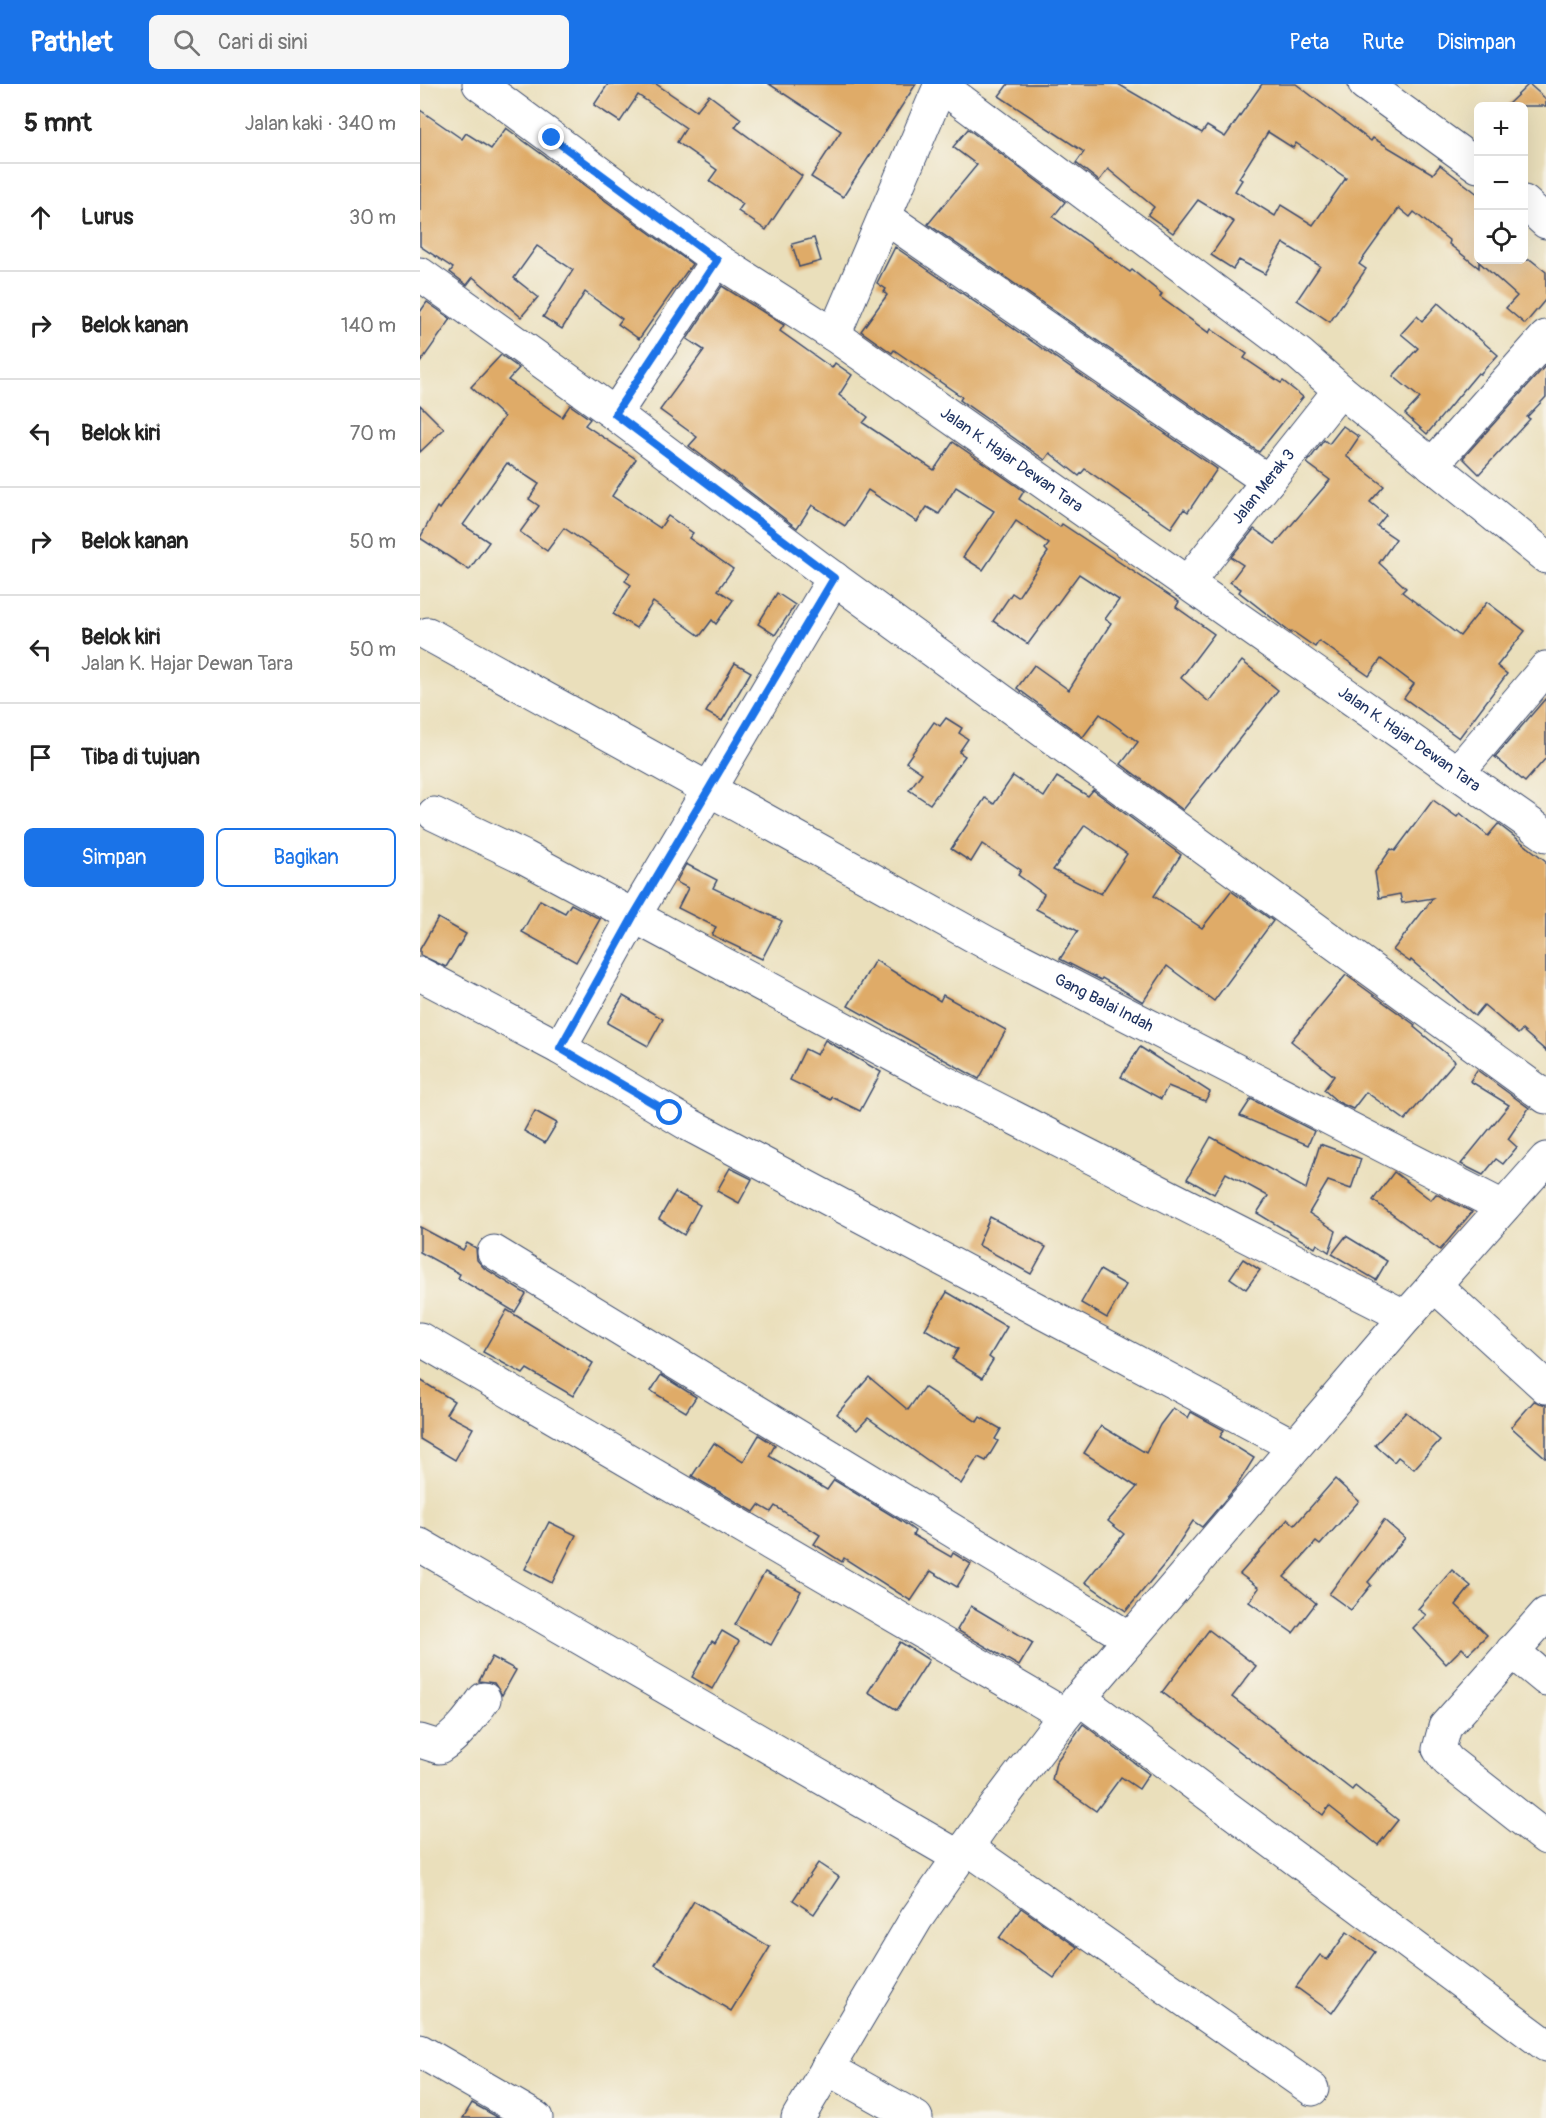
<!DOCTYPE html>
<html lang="id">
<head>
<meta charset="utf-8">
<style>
	body { margin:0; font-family:Pangolin,sans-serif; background:#f6f6f6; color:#222 }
	.controls { position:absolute; right:18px; top:18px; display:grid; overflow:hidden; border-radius:9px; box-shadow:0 6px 24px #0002 }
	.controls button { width:54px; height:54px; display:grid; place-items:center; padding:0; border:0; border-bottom:2px solid #e0e0e0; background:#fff; color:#222; font:30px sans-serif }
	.stop { position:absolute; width:18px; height:18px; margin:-14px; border:4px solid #1a73e8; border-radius:50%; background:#fff }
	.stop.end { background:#1a73e8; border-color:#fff; box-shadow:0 2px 6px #0008 }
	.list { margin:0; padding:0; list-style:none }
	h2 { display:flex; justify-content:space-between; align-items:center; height:78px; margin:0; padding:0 24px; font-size:26px }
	h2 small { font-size:20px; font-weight:400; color:#767676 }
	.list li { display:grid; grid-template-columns:39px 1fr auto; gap:18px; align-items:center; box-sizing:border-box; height:108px; padding:0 24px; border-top:2px solid #e0e0e0 }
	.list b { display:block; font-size:22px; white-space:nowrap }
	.list p { margin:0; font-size:20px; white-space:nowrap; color:#767676 }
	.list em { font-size:20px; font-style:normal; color:#767676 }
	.actions { display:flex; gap:12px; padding:18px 24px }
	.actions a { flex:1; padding:14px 0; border:2px solid #1a73e8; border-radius:9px; text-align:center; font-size:21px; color:#1a73e8 }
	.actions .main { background:#1a73e8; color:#fff }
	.icon { flex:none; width:33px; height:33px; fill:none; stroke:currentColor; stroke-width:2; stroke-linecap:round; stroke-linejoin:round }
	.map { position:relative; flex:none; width:1126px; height:2034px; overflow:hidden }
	header { display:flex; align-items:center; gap:36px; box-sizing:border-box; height:84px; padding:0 30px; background:#1a73e8; color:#fff }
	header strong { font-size:28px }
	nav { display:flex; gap:33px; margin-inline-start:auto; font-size:21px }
	.search { width:420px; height:54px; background:#f6f6f6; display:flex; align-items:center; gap:15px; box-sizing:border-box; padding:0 21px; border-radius:9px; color:#767676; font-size:22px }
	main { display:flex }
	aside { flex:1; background:#fff }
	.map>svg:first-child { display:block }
</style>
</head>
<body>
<header>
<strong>Pathlet</strong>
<div class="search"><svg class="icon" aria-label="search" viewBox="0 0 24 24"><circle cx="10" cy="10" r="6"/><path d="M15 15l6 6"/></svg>Cari di sini</div>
<nav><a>Peta</a><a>Rute</a><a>Disimpan</a></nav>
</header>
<main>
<aside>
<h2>5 mnt<small>Jalan kaki · 340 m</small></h2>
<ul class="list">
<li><svg class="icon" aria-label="ahead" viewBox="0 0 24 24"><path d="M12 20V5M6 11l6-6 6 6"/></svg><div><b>Lurus</b></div><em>30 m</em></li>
<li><svg class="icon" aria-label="right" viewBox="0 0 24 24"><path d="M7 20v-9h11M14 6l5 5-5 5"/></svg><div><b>Belok kanan</b></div><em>140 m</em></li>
<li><svg class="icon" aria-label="left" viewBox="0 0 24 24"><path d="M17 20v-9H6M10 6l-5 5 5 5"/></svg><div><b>Belok kiri</b></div><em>70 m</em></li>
<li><svg class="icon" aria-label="right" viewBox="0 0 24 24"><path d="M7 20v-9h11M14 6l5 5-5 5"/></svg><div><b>Belok kanan</b></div><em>50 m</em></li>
<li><svg class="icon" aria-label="left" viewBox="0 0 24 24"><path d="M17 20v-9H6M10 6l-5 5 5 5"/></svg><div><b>Belok kiri</b><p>Jalan K. Hajar Dewan Tara</p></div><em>50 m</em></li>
<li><svg class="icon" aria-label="arrive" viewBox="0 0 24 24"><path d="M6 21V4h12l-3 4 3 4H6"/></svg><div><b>Tiba di tujuan</b></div></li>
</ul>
<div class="actions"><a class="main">Simpan</a><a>Bagikan</a></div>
</aside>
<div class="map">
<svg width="1126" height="2034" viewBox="0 0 1126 2034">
	<rect width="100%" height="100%" fill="#f7f3e8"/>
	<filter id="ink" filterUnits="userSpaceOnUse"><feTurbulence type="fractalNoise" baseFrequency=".0167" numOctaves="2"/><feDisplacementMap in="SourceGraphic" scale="12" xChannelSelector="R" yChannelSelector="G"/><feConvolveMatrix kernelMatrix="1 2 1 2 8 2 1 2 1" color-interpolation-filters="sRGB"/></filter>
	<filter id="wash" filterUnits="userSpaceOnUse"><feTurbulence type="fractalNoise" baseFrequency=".008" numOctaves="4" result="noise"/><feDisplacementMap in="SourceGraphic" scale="24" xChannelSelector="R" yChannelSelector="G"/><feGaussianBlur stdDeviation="1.35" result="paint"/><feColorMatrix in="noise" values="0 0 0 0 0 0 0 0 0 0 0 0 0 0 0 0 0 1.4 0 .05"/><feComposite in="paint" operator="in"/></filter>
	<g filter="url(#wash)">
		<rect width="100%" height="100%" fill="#eadfbb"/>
		<g id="blocks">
			<g fill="#dfab68" fill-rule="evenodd">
				<polygon points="188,0 236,0 276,27 289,11 321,35 315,43 382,92 346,146 318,127 323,120 289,97 297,86 257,58 266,44 218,11 200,38 174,21"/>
				<polygon points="349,0 496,0 423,113 391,93 421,47"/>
				<path d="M588 0H698L782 49 787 42 805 53 842 0H876L951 57 953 54 1013 90 1020 81 1059 111V176H1111L1126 188V215L1105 240 1086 224 1097 212 1059 178V184L1029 160 1030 157 994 128 990 133 979 124 939 180 946 185 910 238 877 216 900 182 863 159 845 190 819 176 813 185 791 171 814 138 778 116 753 149 728 131 734 123 688 85 679 97 656 79 664 68 579 12ZM848 48 873 64 876 59 926 94 893 141 861 121 855 132 815 107 822 96 819 94Z"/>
				<polygon points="1109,0 1126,15 1126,22 1086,22"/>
				<polygon points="0,26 42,55 46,49 71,65 86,44 272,180 219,255 198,240 202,235 165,208 142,245 123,233 153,186 117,162 94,194 118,213 101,233 53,193 47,201 30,188 33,184 0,162"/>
				<polygon points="548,45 645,118 633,133 710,188 712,186 742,210 740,213 789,249 791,245 827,270 824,274 861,299 863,297 883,313 839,368 508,140 557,81 533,63"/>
				<polygon points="394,154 401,177 379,183 372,160"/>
				<polygon points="475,163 797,385 768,428 764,425 751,444 665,385 659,392 630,369 625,376 540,316 542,313 474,266 472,269 441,247 467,211 464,208 466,205 457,199"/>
				<polygon points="302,202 364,241 360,247 412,284 415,279 432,291 419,311 448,333 443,339 514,386 533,358 604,407 599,415 640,443 642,440 759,518 756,523 794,550 761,594 789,618 822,577 858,606 763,726 701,680 718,658 680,630 663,653 597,604 614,581 649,606 691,539 685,535 699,516 659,490 608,560 573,537 592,509 598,513 628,468 625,465 629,460 596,437 563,486 543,473 574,427 536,403 519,430 507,423 497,438 448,406 425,442 392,421 377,444 269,362 277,353 240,326 284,266 267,255"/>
				<polygon points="7,218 31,235 0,279 0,228"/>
				<polygon points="1018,219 1078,271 1060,290 1058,289 1007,350 985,330 1000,314 973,292 998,264 981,250 997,232 1002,237"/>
				<polygon points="81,271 99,284 88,296 142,333 150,321 170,335 165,341 216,375 192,412 240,444 248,432 273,449 269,454 313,485 298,506 313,516 296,540 292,536 280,552 233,518 216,544 193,530 211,501 205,497 210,489 144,444 127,467 100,448 119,422 109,415 119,400 87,379 43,441 69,458 49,486 0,454 17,423 19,425 84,333 51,303"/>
				<polygon points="1126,281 1126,313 1107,333 1110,335 1059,390 1043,374"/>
				<polygon points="0,321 24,345 0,368"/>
				<polygon points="923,342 939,353 926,372 964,402 950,418 966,431 957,442 976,455 959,479 986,504 982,508 1040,552 1067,518 1105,547 1077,582 1087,590 1039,654 984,614 994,600 961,575 949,592 899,557 895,563 872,547 871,549 819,508 821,505 810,498 823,481 811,473 834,445 855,460 910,396 887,379 904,356 909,360"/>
				<polygon points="357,509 375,521 355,551 338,540"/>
				<polygon points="315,579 331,588 302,637 286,628"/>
				<polygon points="1126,614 1126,674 1105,698 1075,673"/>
				<polygon points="526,634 542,644 539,649 548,655 539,668 545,672 510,720 489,706 502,689 486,678 514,638 520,642"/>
				<path d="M593 692 624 713 637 693 668 712 673 706 761 771 734 812 782 844 811 807 853 837 794 917 747 882 723 918 682 894 681 896 640 875 658 847 616 825 624 810 598 791 601 786 562 760 551 778 531 765 565 714 574 720ZM665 741 707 770 681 810 633 786Z"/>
				<polygon points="1013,716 1037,733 1040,729 1068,752 1078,740 1126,777 1126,967 1102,946 1098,950 1064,921 1055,932 991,876 990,878 973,866 1013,814 982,819 980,810 959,814 955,788 971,765 975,767"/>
				<polygon points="266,780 297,796 293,804 362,837 342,875 292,851 296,843 258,824 268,804 256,798"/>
				<polygon points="120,816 145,829 151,820 180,835 156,878 102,848"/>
				<polygon points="18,834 46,850 26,883 0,871 0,865"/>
				<polygon points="455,876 520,917 523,911 586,946 559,995 428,922"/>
				<polygon points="926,891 995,941 994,943 1035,977 985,1036 946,1008 933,1025 918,1018 904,1006 914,992 871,957"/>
				<polygon points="203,912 243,935 228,962 187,939"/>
				<polygon points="405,956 461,988 440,1027 412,1013 411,1016 370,996 385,965 397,971"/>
				<polygon points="720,963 790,1008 785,1017 748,1002 741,1015 701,993"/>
				<polygon points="1057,986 1109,1024 1088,1055 1097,1063 1083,1080 1076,1075 1063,1091 1041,1080 1089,1021 1050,997"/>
				<polygon points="831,1015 894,1047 888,1061 820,1032"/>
				<polygon points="115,1027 137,1039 125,1059 104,1047"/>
				<polygon points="791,1053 886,1105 900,1060 941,1075 931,1105 908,1097 889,1129 916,1147 909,1168 897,1160 895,1164 837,1129 848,1112 806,1089 794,1110 767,1095"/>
				<polygon points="310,1084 332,1095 319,1119 297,1107"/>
				<polygon points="974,1088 1011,1116 1016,1110 1052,1128 1020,1166 953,1116"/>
				<polygon points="255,1108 280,1121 264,1151 239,1135"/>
				<polygon points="570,1133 626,1163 611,1190 558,1161"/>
				<polygon points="0,1143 43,1166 47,1159 56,1164 57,1176 64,1184 106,1210 95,1228 38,1194 40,1190 0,1168"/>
				<polygon points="926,1152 967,1177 956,1196 912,1170"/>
				<polygon points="823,1175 840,1186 826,1205 810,1194"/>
				<polygon points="680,1186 706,1201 687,1234 661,1219"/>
				<polygon points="527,1208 587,1243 569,1273 573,1276 562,1294 532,1275 538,1265 505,1245"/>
				<polygon points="87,1226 173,1279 153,1312 107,1285 103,1290 63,1268"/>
				<polygon points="241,1291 276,1313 266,1328 231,1307"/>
				<polygon points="449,1293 488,1326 504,1303 557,1338 560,1333 581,1345 575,1355 578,1357 566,1377 558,1373 541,1400 448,1334 437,1346 417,1330"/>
				<polygon points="0,1296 34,1317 26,1330 53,1344 35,1376 0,1355"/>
				<polygon points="1114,1317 1126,1321 1126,1374 1091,1343"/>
				<polygon points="753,1324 768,1334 771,1328 804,1346 800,1353 834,1374 816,1403 782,1443 773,1437 747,1477 706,1527 665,1498 704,1450 688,1437 717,1403 664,1369 681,1342 726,1369 740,1341"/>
				<polygon points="986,1328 1020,1356 994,1385 978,1373 974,1378 955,1361"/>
				<polygon points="339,1351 355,1361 349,1372 407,1406 414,1396 481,1437 495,1447 493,1451 531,1473 533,1469 551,1480 537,1503 511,1487 491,1517 424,1474 422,1478 394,1460 400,1451 355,1422 351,1428 339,1421 334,1428 272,1392 294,1359 323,1378"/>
				<polygon points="915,1395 939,1417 900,1461 896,1458 864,1493 896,1519 873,1549 829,1518 839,1504 820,1490 868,1435 875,1441"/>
				<polygon points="964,1436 985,1454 948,1498 951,1501 931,1526 909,1510"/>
				<polygon points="129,1438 156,1451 132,1499 105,1485"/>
				<polygon points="1032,1486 1051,1502 1036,1521 1067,1551 1048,1570 1042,1564 1026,1580 993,1544 1006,1531 998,1525"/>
				<polygon points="345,1488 381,1507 351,1561 315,1541"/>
				<polygon points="551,1522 613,1559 599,1582 537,1546"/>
				<polygon points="789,1546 836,1582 812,1613 932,1706 935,1702 978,1736 958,1761 909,1722 903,1731 742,1608"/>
				<polygon points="302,1547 319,1557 292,1605 272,1593 292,1557 295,1559"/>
				<polygon points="480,1558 509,1576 477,1626 448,1608"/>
				<polygon points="72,1573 96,1586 82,1611 74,1599 59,1597"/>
				<polygon points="663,1640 729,1690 719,1705 701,1693 676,1727 632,1696 636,1678"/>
				<polygon points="398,1779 419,1793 394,1830 373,1816"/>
				<polygon points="274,1817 350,1863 311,1927 235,1881"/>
				<polygon points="601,1824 657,1863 634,1894 579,1854"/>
				<polygon points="927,1848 955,1868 912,1929 876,1903 900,1871 907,1876"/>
				<polygon points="52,2019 79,2034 43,2034"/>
			</g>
		</g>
	</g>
	<g filter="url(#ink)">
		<use href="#blocks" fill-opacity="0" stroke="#3a496c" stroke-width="1.5"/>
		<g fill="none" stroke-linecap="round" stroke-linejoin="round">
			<g stroke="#3a496c" stroke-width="35">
				<g id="minor">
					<path id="s1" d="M59 0 297 176 414 251 1126 751"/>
					<polyline points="945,0 1058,82"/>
					<polyline points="520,1 879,270 920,306 1126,473"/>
					<polyline points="1104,118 1126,138"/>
					<polyline points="465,133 848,397"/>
					<polyline points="0,190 195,330 401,485 1126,1013"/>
					<polyline points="414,251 521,0"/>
					<polyline points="195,330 297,176"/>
					<polyline points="1012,381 1126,253"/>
					<polyline points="414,494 214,832 140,964 268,1040 874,1362"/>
					<path id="s2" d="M767 499 920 306"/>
					<path id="s3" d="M8 550 567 859 1083 1123"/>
					<polyline points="1037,689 1126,584"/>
					<polyline points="14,730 104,773 512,992 986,1233"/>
					<polyline points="0,890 140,964"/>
					<polyline points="74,1168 711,1555"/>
					<polyline points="1014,1201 1126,1303"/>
					<polyline points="0,1255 645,1631"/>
					<polyline points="0,1461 539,1773"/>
					<polyline points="1126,1530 1025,1643 1019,1665 1028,1677 1126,1754"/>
					<polyline points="1092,1567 1126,1595"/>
					<polyline points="659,1614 1126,1961"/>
					<path d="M0 1657 19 1663C39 1651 51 1633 64 1615"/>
					<polyline points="546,1763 892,2005"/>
					<polyline points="0,1967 116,2034"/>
					<polyline points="407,1984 496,2034"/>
					<polyline points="378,2034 496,1835 562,1741 645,1631 986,1233 1126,1075"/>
				</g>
			</g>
			<use href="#minor" stroke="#fff" stroke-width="33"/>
		</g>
	</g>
	<g fill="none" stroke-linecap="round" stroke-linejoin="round" filter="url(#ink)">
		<polyline stroke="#1a73e8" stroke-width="8" points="132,54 297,176 195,330 414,494 214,831 140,964 250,1029"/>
	</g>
	<g text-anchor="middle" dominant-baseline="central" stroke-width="5" stroke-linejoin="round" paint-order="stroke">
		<g font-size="16" fill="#1b2f5e" stroke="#f7f3e8">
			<text stroke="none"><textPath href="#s1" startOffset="652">Jalan K. Hajar Dewan Tara</textPath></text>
			<text stroke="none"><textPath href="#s2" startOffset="123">Jalan Merak 3</textPath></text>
			<text stroke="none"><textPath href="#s1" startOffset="1138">Jalan K. Hajar Dewan Tara</textPath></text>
			<text stroke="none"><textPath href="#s3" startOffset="770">Gang Balai Indah</textPath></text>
		</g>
	</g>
</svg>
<div class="controls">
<button>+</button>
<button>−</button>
<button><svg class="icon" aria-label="locate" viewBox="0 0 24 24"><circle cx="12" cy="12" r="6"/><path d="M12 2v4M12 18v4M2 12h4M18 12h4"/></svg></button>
</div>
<div class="stop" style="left:250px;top:1029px"></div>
<div class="stop end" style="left:132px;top:54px"></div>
</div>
</main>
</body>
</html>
